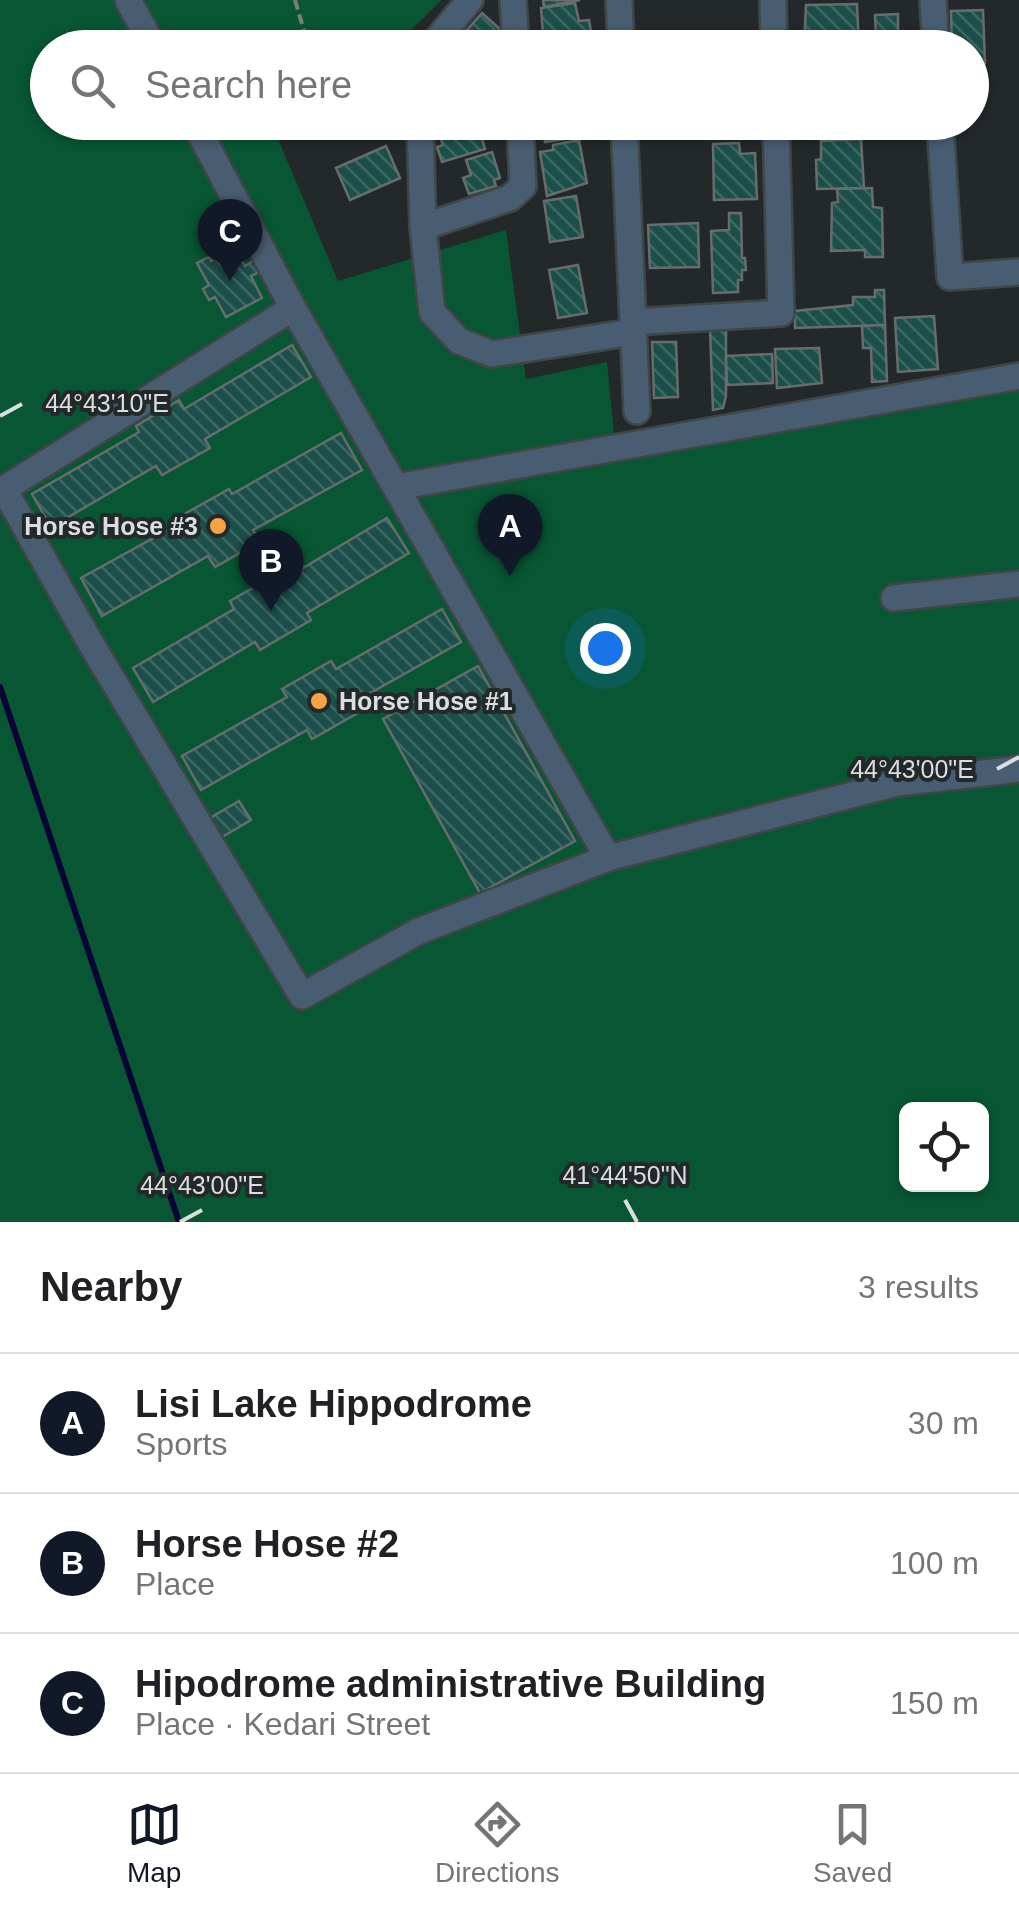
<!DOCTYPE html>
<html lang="en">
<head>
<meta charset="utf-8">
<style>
	body { margin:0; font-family:Helvetica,sans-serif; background:#f6f6f6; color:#202124 }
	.controls { position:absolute; right:30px; bottom:30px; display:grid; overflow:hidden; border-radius:15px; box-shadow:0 2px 8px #0004 }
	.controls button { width:90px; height:90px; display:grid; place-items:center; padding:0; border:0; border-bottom:2px solid #e0e0e0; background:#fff; color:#202124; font:50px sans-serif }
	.you { position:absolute; left:605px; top:648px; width:35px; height:35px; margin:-25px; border:8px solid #fff; border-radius:50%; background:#1a73e8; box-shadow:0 0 0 15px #1a73e833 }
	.badge { display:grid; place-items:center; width:65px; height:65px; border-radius:50%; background:#111827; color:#fff; font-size:32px; font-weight:700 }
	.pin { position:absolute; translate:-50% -82px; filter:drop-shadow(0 2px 5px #0008) }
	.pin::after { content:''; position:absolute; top:52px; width:35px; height:30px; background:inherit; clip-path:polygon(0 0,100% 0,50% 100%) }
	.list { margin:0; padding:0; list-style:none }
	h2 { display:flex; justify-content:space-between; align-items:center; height:130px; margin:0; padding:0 40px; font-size:42px }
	h2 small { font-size:32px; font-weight:400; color:#757577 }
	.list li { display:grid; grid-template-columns:65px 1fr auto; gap:30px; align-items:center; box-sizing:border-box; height:140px; padding:0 40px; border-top:2px solid #e0e0e0 }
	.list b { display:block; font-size:38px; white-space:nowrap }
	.list p { margin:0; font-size:32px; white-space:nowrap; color:#757577 }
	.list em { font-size:32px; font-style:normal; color:#757577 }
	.icon { flex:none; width:55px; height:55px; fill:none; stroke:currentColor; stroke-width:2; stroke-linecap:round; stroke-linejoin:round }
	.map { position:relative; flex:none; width:1019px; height:1222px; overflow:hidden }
	.search { position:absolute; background:#fff; box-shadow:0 2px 8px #0004; left:30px; right:30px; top:30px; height:110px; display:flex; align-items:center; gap:25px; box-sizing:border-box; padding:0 35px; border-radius:55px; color:#757577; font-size:38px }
	.sheet { height:550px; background:#fff }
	nav { display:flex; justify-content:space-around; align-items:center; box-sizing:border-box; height:140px; border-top:2px solid #e0e0e0; background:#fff; font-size:28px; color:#757577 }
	nav a { display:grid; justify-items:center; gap:5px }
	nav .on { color:#111827 }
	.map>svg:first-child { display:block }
</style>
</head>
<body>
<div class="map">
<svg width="1019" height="1222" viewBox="0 0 1019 1222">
	<defs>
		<pattern id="building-back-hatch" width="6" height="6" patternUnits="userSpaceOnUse" patternTransform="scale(2.5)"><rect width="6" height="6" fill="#1c4f4a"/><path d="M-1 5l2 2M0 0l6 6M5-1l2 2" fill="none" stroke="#3c6864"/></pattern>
	</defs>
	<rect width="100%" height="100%" fill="#23292a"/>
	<path fill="#085633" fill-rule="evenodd" d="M0 0H441L409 32 405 47 48 48V122L320 123 278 139 338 281 506 230 526 379 607 362 614 434 1019 367V1222H0ZM906 1110H982V1184H906Z"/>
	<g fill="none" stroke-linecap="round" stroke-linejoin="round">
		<polyline stroke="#090435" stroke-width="6" points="0,687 179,1222"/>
	</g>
	<g fill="url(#building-back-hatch)" stroke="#666d6c" stroke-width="2.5">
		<polygon points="543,0 580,0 544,7"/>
		<polygon points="575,3 579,21 589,20 593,44 544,48 541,8"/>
		<polygon points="857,4 859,48 804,48 806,5"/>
		<polygon points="983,10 985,63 972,64 972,48 952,48 951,11"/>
		<polygon points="482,13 503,32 494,43 495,48 447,48 446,43 454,41 453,35 467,30"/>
		<polygon points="898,14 898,37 876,38 875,15"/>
		<polygon points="880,40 897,40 898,48 881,48"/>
		<polygon points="477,122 485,149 442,162 437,147 443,145 436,124"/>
		<polygon points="542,122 590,122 592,135 545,142"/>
		<polygon points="861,139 864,188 817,189 816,160 821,159 821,141"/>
		<polygon points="579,140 587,183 547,196 540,152 553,150 553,145"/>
		<polygon points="739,143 740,154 755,153 757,199 714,200 713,144"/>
		<polygon points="386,146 400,178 350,200 336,168"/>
		<polygon points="492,152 500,178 494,180 496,186 469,194 463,178 471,175 466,160"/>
		<polygon points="872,188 873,207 882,208 883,257 865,257 865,250 831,251 832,203 838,202 837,189"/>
		<polygon points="576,196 583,237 550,242 544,201"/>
		<polygon points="729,213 741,213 742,258 745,258 746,270 742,270 742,280 738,280 738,292 713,293 711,231 729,230"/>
		<polygon points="698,223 699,267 650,268 648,225"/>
		<polygon points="235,248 245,266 253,261 259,272 251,276 262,298 226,317 215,297 209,300 203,289 209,285 197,263 209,257 211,261"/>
		<polygon points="578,265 587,313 558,318 549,270"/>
		<polygon points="875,290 884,290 885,325 795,328 795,311 853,305 853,297 875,297"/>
		<polygon points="934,316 938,369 898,372 895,318"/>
		<polygon points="885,325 887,381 872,382 871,348 863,348 862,326"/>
		<polygon points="710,329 726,329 726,396 723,408 713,410"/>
		<polygon points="652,342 676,342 678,397 654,398"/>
		<polygon points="292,345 311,377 205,439 210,448 162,475 156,466 51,527 32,494 139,432 136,426 179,400 184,409"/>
		<polygon points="819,348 822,383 777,388 775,349"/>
		<polygon points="772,354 773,383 727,385 726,356"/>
		<polygon points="341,433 362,470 253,530 259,542 215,567 208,556 102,616 81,578 184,521 181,516 229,489 232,494"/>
		<polygon points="387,518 409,553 307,613 311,620 260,650 255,642 153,702 133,668 234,609 230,601 277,574 281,581"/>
		<polygon points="442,609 461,642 351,704 356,714 312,739 307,730 201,790 182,756 287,697 282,689 331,661 336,669"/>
		<polygon points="478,666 575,841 480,893 383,719"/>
		<polygon points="239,801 251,820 222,837 210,818"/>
	</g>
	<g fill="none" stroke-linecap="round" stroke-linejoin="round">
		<g stroke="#404647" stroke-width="30">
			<g id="minor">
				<polyline points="128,0 154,48"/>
				<polyline points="513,0 516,48"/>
				<polyline points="619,0 621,48"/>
				<polyline points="773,0 774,48"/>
				<polyline points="933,0 936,48"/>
				<polyline points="430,48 470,0"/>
				<polyline points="194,122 293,308 608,858"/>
				<polyline points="420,122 423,227 432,312 459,341 492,354 633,332"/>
				<polyline points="624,122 633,322 781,313 776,122"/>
				<polyline points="940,122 950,277 1019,272"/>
				<polyline points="423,227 510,198 523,186 520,122"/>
				<polyline points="293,308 4,489 90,642 302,996 419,931 608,858 898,783 1019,769"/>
				<polyline points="633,322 637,411"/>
				<polyline points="396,487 1019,376"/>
				<polyline points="894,598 1019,584"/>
			</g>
		</g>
		<polyline stroke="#7a7e7f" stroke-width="4" stroke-dasharray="10 5" stroke-linecap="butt" points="295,0 309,48"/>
		<use href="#minor" stroke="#485d71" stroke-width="25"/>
	</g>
	<path fill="none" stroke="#dbdedf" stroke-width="4" d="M0 416 22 404M997 769 1019 757M625 1200 637 1222M180 1222 202 1210"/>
	<g fill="#f4a444" stroke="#23292a" stroke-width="4">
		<circle cx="218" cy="526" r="10"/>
		<circle cx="319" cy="701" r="10"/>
	</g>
	<g text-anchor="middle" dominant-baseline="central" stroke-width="8" stroke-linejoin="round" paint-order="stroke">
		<g font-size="25" font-weight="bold" fill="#dbdedf" stroke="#23292a" text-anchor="end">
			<text x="198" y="526">Horse Hose #3</text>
			<text x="339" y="701" text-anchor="start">Horse Hose #1</text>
		</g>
	</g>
	<g font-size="25" text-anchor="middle" fill="#dbdedf" stroke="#23292a" stroke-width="8" stroke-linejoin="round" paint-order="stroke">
		<text x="107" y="412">44°43'10"E</text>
		<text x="912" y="778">44°43'00"E</text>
		<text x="625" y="1184">41°44'50"N</text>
		<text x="202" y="1194">44°43'00"E</text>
	</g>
</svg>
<div class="controls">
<button><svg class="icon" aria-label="locate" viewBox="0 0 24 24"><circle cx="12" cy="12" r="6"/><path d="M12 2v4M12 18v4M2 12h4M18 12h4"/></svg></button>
</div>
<div class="you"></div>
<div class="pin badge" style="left:510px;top:576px">A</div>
<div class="pin badge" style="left:271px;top:611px">B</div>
<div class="pin badge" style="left:230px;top:281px">C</div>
<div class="search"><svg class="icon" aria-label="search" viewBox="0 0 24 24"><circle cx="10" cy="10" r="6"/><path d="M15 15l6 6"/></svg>Search here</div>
</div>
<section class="sheet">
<h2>Nearby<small>3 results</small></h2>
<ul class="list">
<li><span class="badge">A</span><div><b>Lisi Lake Hippodrome</b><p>Sports</p></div><em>30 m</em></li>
<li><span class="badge">B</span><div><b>Horse Hose #2</b><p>Place</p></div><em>100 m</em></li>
<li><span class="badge">C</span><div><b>Hipodrome administrative Building</b><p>Place · Kedari Street</p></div><em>150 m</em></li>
</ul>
</section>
<nav>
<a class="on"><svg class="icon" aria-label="map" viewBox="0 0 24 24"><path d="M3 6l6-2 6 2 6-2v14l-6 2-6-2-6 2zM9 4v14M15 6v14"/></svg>Map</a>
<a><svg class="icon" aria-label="directions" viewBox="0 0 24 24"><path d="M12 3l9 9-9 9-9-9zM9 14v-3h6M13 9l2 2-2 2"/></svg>Directions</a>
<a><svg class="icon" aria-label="saved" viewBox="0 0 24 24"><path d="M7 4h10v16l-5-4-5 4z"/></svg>Saved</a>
</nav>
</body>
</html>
